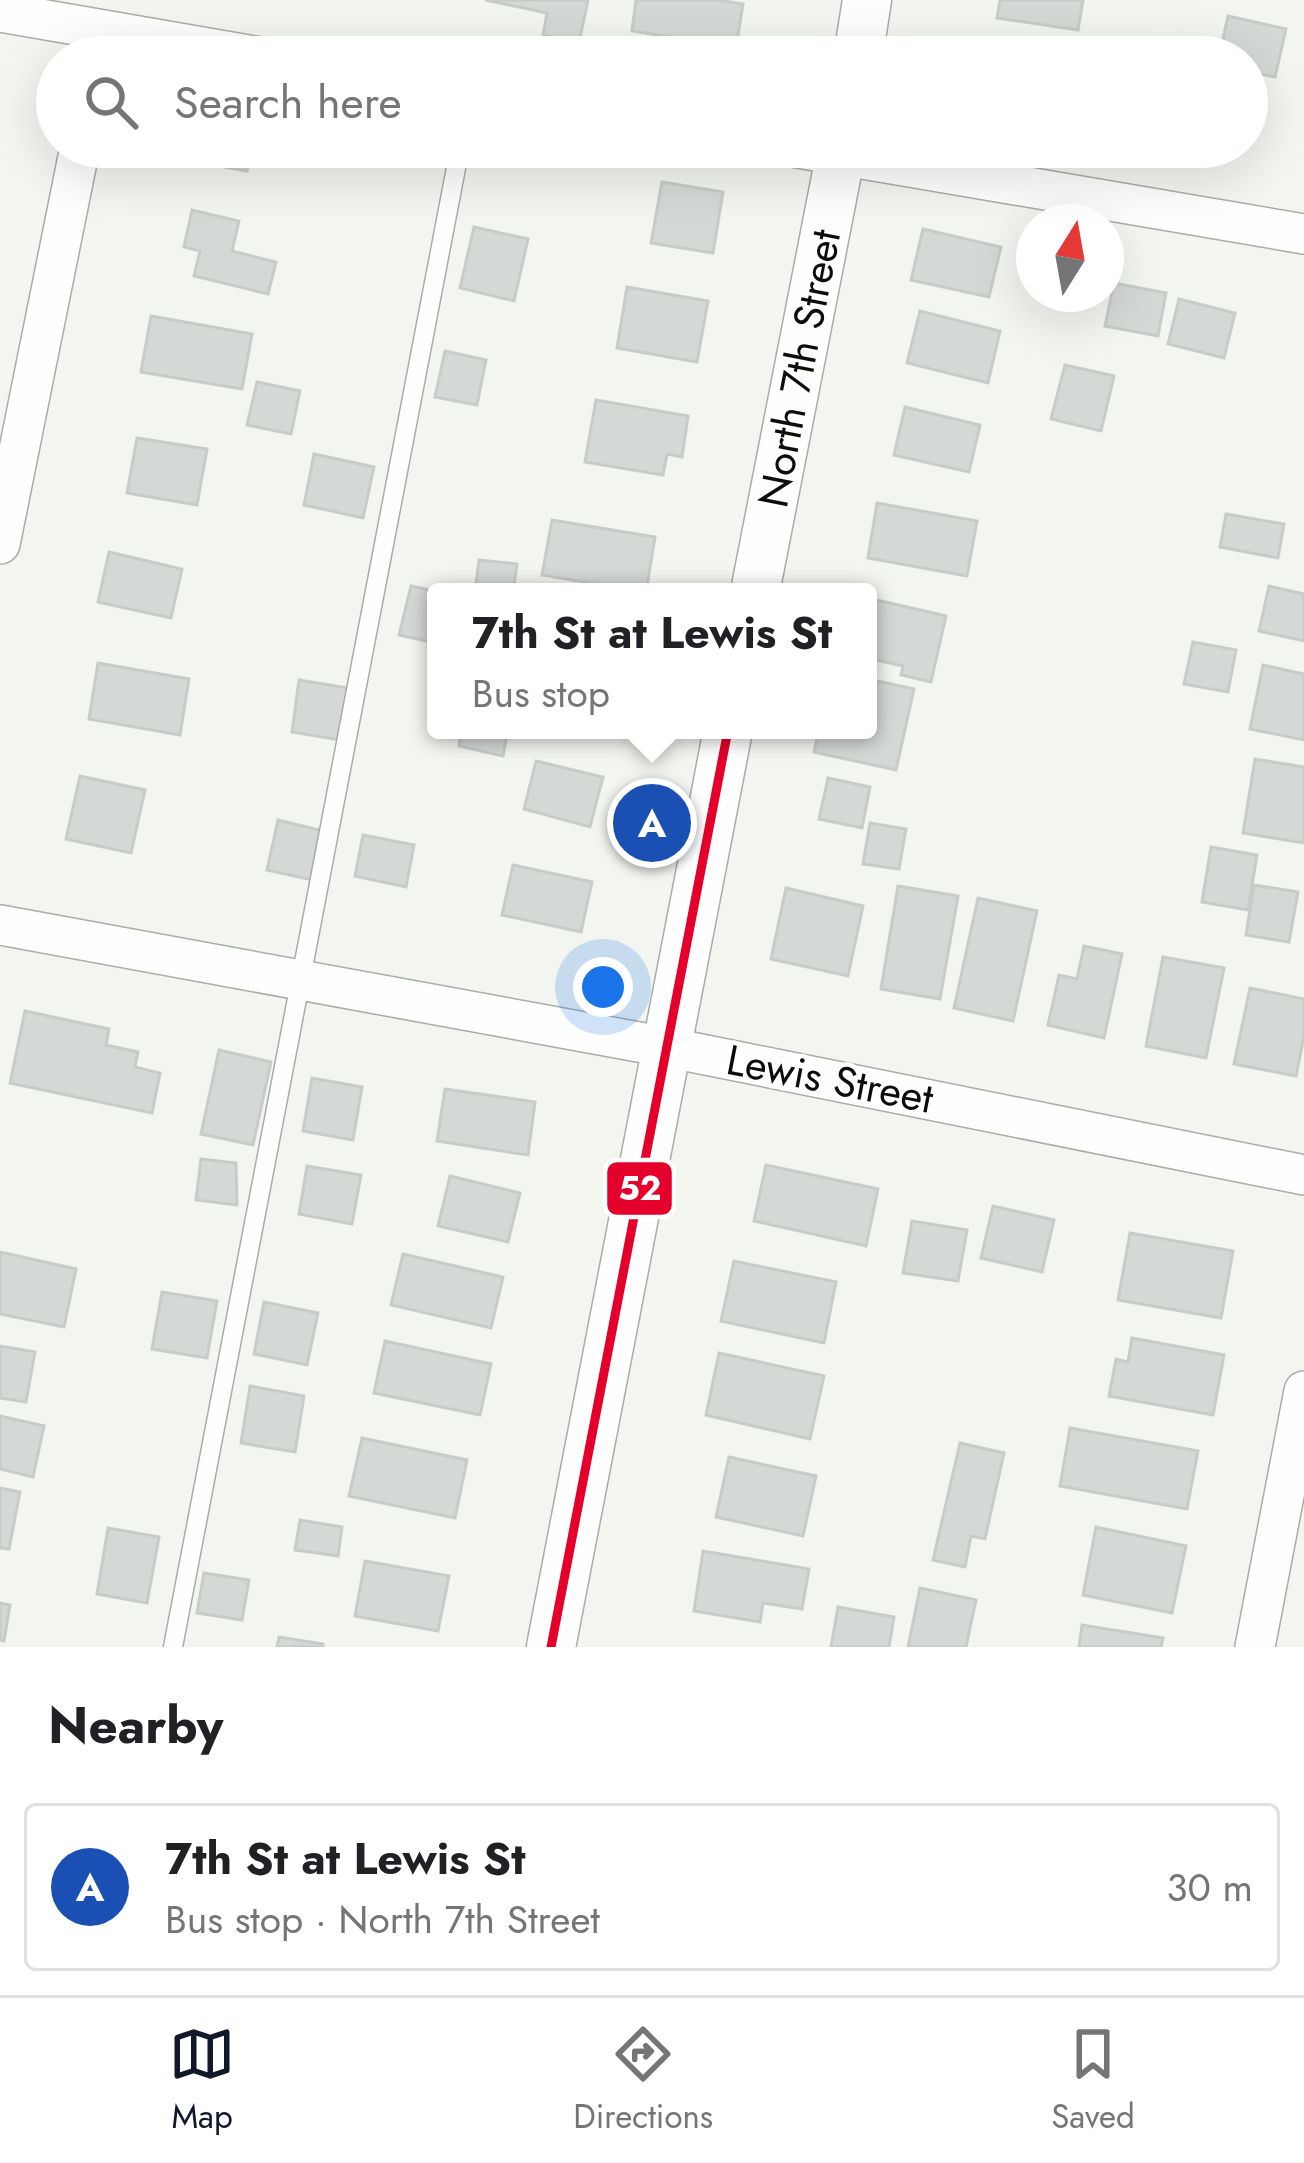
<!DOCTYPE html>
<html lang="en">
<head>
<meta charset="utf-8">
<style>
	body { margin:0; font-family:Jost,sans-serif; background:#f2f2f2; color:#202124 }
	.compass { position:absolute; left:1016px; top:204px; width:108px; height:108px; border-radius:50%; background:#fff; box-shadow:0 12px 48px #0002; rotate:11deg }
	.you { position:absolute; left:603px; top:987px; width:42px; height:42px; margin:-30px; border:9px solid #fff; border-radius:50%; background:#1a73e8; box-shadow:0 0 0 18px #1a73e833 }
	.badge { display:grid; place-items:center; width:78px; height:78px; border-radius:50%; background:#111827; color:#fff; font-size:39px; font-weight:700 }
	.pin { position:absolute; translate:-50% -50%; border:6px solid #fff; box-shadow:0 3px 12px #0006 }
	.popup { position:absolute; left:427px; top:583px; width:450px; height:156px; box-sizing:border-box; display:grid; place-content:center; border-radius:12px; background:#fff; filter:drop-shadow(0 3px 9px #0005); font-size:39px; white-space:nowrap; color:#757577 }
	.popup b { font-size:45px; color:#202124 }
	.popup::after { content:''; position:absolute; left:50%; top:100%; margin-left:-24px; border:24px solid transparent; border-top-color:#fff }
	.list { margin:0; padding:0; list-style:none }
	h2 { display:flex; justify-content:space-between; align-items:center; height:156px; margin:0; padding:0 48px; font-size:51px }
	h2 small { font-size:39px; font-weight:400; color:#757577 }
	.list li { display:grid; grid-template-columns:78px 1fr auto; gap:36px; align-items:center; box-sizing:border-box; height:168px; margin:0 24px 24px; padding:0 24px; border:3px solid #e0e0e0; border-radius:12px }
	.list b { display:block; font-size:45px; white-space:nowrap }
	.list p { margin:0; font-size:39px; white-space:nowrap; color:#757577 }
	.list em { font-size:39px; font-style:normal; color:#757577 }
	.icon { flex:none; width:66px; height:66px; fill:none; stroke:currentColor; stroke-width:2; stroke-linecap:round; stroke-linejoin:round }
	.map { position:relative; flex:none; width:1304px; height:1647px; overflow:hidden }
	.search { position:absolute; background:#fff; box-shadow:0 12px 48px #0002; left:36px; right:36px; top:36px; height:132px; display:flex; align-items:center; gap:30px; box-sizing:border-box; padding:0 42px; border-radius:66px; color:#757577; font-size:45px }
	.sheet { height:348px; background:#fff }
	nav { display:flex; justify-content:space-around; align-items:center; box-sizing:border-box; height:168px; border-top:3px solid #e0e0e0; background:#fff; font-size:33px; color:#757577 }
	nav a { display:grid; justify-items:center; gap:6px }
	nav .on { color:#111827 }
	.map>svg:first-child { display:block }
</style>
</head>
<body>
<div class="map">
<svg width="1304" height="1647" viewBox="0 0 1304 1647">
	<rect width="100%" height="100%" fill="#f3f6f0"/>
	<g fill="#d5d9d5" stroke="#c8ccc8" stroke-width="3">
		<polygon points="485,0 588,0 579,43 543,35 547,13"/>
		<polygon points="636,0 717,0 743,4 736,47 632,31"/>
		<polygon points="1000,0 1083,0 1078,30 997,18"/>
		<polygon points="1228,16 1286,29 1275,77 1247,71 1247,57 1219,57"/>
		<polygon points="998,41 1066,55 1066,57 995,57"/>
		<polygon points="199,147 251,147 247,171 196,162"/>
		<polygon points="662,182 723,192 713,253 651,243"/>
		<polygon points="192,210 239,221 232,251 276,262 268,294 194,276 200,251 184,247"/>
		<polygon points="474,227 528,239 514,301 460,288"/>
		<polygon points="923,229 1001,247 989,297 911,280"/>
		<polygon points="1114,283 1166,293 1158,336 1105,326"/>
		<polygon points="627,287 708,301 697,362 617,348"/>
		<polygon points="1179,299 1235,313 1224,358 1168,344"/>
		<polygon points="920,311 1000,331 988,383 907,363"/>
		<polygon points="151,316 252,334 242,389 141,372"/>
		<polygon points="445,351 486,360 477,405 435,397"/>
		<polygon points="1065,365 1114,376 1101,431 1051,419"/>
		<polygon points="257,382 300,391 291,434 247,425"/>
		<polygon points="596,400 688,416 682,457 667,454 663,475 585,462"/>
		<polygon points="905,407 980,425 969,472 894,455"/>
		<polygon points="137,438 207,449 197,505 127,493"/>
		<polygon points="314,454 374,467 363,518 304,505"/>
		<polygon points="877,503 977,521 967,576 868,558"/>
		<polygon points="1226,514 1284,524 1278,558 1220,547"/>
		<polygon points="552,520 655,537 646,592 542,575"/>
		<polygon points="109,552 182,569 171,618 98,602"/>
		<polygon points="479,560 517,564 513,592 475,592"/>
		<polygon points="411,586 439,592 436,643 399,635"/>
		<polygon points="1269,586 1304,594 1304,641 1259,631"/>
		<polygon points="868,598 946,616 931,682 901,675 903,666 868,658"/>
		<polygon points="1193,642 1236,650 1228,692 1184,684"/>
		<polygon points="98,663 189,679 180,735 89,719"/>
		<polygon points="1263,665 1304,674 1304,740 1250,729"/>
		<polygon points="868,679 914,689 896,770 814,752 819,730 868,730"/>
		<polygon points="299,680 354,689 346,741 292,732"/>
		<polygon points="462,730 508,730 503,756 459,746"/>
		<polygon points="1255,759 1304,767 1304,843 1243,833"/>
		<polygon points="536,761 603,777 590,827 524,809"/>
		<polygon points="80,776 145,790 131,853 66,839"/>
		<polygon points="828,778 870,787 862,828 819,819"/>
		<polygon points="278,820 328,832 317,881 267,870"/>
		<polygon points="870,823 906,829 899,869 863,864"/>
		<polygon points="363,835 414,845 406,887 355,876"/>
		<polygon points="1211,847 1257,855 1248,910 1202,902"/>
		<polygon points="513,865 592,882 581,932 502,915"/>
		<polygon points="1254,885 1298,892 1289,942 1246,935"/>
		<polygon points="898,886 958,896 940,999 881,989"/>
		<polygon points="786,888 863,906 848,976 771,959"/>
		<polygon points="978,898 1037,911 1013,1021 954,1008"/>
		<polygon points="1084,946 1122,954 1104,1038 1048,1025 1059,975 1077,979"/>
		<polygon points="1163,957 1224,968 1206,1058 1146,1046"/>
		<polygon points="1250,988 1304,999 1304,1036 1296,1076 1234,1064"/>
		<polygon points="25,1011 109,1029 106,1045 138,1052 135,1067 160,1073 152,1113 10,1083"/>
		<polygon points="219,1050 271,1062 253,1145 201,1134"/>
		<polygon points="312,1078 362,1087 353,1140 303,1131"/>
		<polygon points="445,1089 535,1102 528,1155 437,1141"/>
		<polygon points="201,1159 236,1163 237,1205 196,1200"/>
		<polygon points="766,1165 878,1189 866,1246 754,1221"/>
		<polygon points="307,1166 361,1175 352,1224 299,1214"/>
		<polygon points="450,1176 520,1193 508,1242 438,1226"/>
		<polygon points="993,1206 1054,1220 1042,1272 981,1258"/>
		<polygon points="912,1221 967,1230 958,1281 903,1273"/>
		<polygon points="1130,1233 1233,1251 1221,1318 1118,1300"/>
		<polygon points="0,1252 76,1269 64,1327 0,1314"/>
		<polygon points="403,1254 503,1277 491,1328 391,1305"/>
		<polygon points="734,1261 836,1282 824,1343 721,1321"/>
		<polygon points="162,1292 217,1301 207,1358 152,1349"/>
		<polygon points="264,1302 318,1313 307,1365 254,1354"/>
		<polygon points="1132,1338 1224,1355 1213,1415 1109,1396 1116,1359 1128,1362"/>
		<polygon points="385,1341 491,1364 480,1415 374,1393"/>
		<polygon points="0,1346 35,1352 26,1402 0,1398"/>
		<polygon points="719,1353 824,1376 810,1439 706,1415"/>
		<polygon points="250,1386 304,1396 295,1452 241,1443"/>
		<polygon points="0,1416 44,1426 33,1477 0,1469"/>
		<polygon points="1070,1428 1198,1451 1187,1509 1060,1486"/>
		<polygon points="362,1438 467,1460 455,1518 349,1496"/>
		<polygon points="960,1443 1004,1453 985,1539 971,1536 965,1567 933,1560"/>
		<polygon points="729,1457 816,1476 803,1536 716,1517"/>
		<polygon points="0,1488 20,1492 9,1549 0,1548"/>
		<polygon points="300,1520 342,1527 338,1556 295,1550"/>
		<polygon points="1096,1527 1186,1546 1172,1613 1083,1595"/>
		<polygon points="108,1528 159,1537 147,1603 97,1594"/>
		<polygon points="703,1551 809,1569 802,1609 763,1603 760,1622 694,1611"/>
		<polygon points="365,1561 449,1576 438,1631 355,1616"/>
		<polygon points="204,1573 249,1580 242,1620 197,1613"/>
		<polygon points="920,1588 976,1600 966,1647 908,1647"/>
		<polygon points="0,1603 10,1605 4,1641 0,1640"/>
		<polygon points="838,1607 894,1617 889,1647 831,1647"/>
		<polygon points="1082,1625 1163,1638 1161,1647 1079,1647"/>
		<polygon points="279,1637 323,1644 323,1647 277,1647"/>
	</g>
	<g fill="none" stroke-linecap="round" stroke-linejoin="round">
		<g stroke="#aaaca7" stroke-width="21">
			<polyline id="service" points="173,1647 460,147"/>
		</g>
		<g stroke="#aaaca7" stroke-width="42">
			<g id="minor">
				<polyline points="0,12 260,57"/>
				<polyline points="792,147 1304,234"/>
				<polyline points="0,544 80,147"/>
				<polyline points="0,925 666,1047 1304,1175"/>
				<polyline points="1255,1647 1304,1391"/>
			</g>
		</g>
		<g stroke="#aaaca7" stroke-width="51">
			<g id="tertiary">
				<polyline points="858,57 867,0"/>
				<path id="s1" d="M755 592 842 147"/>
				<polyline points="551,1647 728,730"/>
			</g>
		</g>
		<use href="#service" stroke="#fdfefd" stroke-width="18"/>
		<use href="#minor" stroke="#fdfefd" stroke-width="39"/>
		<use href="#tertiary" stroke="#fdfefd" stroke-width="48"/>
		<g stroke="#fff" stroke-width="18">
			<polyline id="bus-1" points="551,1647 728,730"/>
		</g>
		<use href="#bus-1" stroke="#e4002b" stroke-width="9"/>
	</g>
	<g text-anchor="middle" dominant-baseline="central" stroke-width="9" stroke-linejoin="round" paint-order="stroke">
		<g font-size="42" fill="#0b0d09" stroke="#fff">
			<text stroke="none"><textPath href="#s1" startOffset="228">North 7th Street</textPath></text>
			<text transform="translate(830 1079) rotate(11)">Lewis Street</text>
		</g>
	</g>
	<rect stroke="#fff" stroke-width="4.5" x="605" y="1160" width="69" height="57" rx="12" fill="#e4002b"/>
	<g font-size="33" text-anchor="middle" font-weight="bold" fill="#fff">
		<text x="640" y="1200">52</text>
	</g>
</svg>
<svg class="compass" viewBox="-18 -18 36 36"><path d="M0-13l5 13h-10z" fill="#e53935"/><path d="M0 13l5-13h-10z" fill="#757577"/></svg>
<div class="you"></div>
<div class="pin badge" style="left:652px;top:823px;background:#1a4fb4">A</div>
<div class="popup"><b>7th St at Lewis St</b>Bus stop</div>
<div class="search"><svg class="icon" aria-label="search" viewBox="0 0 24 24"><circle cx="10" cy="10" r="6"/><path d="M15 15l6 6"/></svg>Search here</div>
</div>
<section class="sheet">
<h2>Nearby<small></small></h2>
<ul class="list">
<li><span class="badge" style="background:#1a4fb4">A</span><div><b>7th St at Lewis St</b><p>Bus stop · North 7th Street</p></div><em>30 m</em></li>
</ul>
</section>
<nav>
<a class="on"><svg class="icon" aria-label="map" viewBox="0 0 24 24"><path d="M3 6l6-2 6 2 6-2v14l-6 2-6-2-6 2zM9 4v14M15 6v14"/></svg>Map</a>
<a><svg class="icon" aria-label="directions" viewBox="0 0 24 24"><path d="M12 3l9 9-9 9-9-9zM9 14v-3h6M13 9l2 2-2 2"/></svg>Directions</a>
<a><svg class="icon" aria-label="saved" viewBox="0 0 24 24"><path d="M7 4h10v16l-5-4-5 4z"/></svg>Saved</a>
</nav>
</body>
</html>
